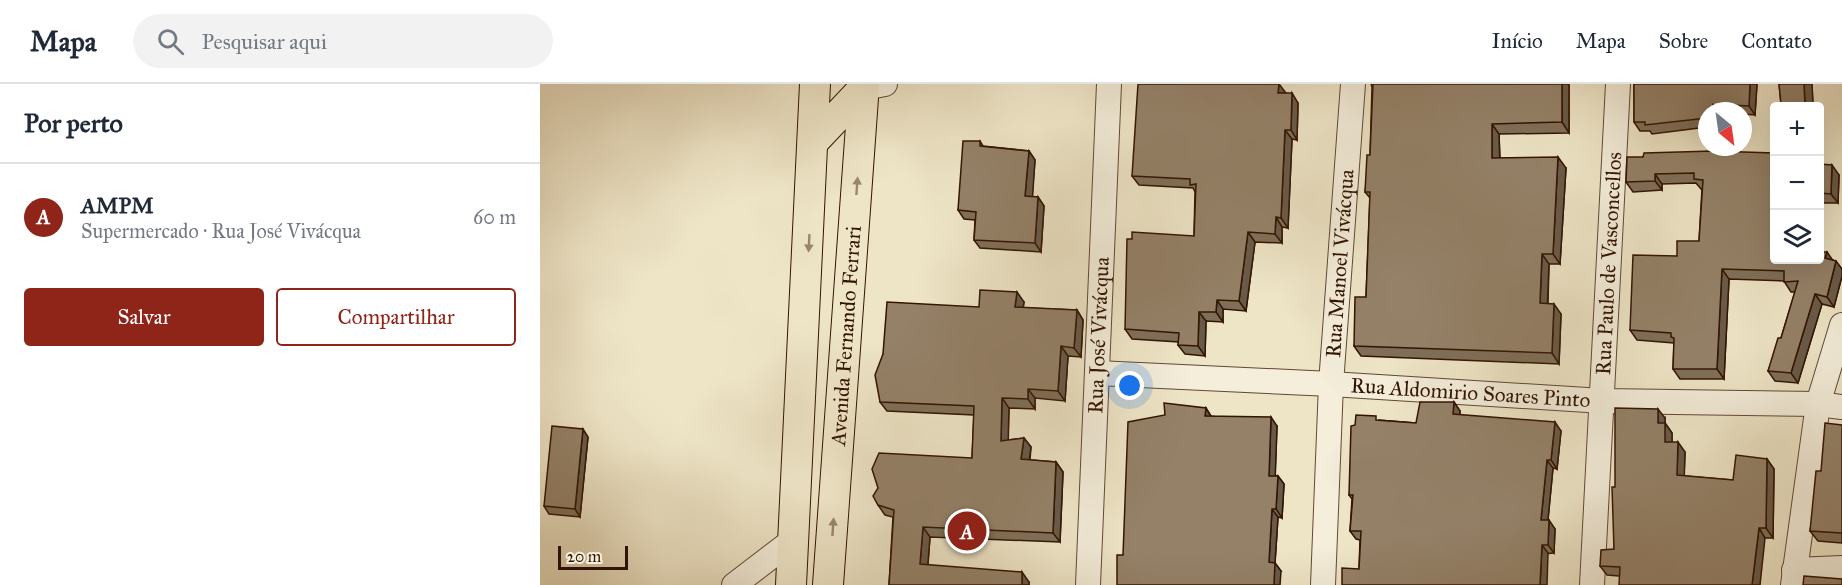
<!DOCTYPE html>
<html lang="pt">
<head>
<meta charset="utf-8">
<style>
	body { margin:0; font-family:"IM FELL Great Primer",serif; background:#f2f2f3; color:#1f2937 }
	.controls { position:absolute; right:18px; top:18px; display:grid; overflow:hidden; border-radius:6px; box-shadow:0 6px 24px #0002 }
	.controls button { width:54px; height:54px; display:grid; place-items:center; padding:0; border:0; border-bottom:2px solid #e0e1e3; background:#fff; color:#1f2937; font:30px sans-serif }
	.compass { position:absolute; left:1158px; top:18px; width:54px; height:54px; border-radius:50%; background:#fff; box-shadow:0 6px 24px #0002; rotate:151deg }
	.scale { position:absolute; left:18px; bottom:15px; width:70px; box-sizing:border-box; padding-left:6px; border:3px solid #321402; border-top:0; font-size:16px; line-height:21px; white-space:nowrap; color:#321402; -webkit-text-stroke:4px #f4eedb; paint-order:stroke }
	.you { position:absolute; left:590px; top:302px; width:21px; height:21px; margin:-15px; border:4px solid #fff; border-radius:50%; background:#1a73e8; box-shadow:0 0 0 9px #1a73e833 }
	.badge { display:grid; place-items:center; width:39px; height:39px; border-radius:50%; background:#8f2418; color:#fff; font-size:20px; font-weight:700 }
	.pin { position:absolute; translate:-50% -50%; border:3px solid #fff; box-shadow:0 2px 6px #0006 }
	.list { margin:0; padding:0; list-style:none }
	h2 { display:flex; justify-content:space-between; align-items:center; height:78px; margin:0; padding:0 24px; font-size:26px }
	h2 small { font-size:20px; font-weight:400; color:#747a83 }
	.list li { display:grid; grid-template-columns:39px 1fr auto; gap:18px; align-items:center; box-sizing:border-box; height:108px; padding:0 24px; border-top:2px solid #e0e1e3 }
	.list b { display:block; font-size:22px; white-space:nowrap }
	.list p { margin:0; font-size:20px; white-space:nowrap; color:#747a83 }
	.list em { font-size:20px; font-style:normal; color:#747a83 }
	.actions { display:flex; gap:12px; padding:18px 24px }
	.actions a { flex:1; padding:14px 0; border:2px solid #8f2418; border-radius:6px; text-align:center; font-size:21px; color:#8f2418 }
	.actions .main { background:#8f2418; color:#fff }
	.icon { flex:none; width:33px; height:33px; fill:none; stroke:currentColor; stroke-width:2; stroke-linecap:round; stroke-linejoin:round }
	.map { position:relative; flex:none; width:1302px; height:501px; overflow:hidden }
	header { display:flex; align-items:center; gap:36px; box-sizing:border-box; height:84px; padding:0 30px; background:#fff; border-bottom:2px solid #e0e1e3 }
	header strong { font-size:28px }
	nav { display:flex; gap:33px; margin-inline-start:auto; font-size:21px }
	.search { width:420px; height:54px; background:#f2f2f3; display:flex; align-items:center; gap:15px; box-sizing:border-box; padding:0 21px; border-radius:33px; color:#747a83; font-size:22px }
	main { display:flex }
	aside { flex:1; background:#fff }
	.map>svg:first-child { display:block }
</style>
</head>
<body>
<header>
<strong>Mapa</strong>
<div class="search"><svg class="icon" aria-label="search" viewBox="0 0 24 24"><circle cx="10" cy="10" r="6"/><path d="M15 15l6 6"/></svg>Pesquisar aqui</div>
<nav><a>Início</a><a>Mapa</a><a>Sobre</a><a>Contato</a></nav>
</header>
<main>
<aside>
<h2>Por perto<small></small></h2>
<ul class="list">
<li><span class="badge">A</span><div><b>AMPM</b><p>Supermercado · Rua José Vivácqua</p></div><em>60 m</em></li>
</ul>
<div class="actions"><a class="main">Salvar</a><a>Compartilhar</a></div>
</aside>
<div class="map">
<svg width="1302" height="501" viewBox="0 0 1302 501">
	<rect width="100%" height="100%" fill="#eee5c7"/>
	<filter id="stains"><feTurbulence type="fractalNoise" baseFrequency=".00333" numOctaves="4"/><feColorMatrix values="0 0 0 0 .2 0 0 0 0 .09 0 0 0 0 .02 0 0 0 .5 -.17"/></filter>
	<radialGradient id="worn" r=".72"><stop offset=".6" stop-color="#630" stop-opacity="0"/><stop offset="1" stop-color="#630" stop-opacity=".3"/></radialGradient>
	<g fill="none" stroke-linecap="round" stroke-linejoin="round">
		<g stroke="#614833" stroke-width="26">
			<g id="minor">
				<polyline points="324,4 345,0"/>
				<path id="s1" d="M557 289 791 300 1063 317 1278 320 1302 323"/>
				<polyline points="1254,486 1302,484"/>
				<polyline points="194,501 253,456"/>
				<path id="s2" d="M548 501 569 0"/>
				<path id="s3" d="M783 501 791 300 813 0"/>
				<path id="s4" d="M1052 501 1078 0"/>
				<polyline points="1253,501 1278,320 1302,241"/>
			</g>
		</g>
		<g stroke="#321402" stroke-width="32">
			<g id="major">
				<polyline points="273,58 324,4"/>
				<polyline points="251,501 275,0"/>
				<path id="s5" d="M288 501 324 0"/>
			</g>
		</g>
		<use href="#minor" stroke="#f4eedb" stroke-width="24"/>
		<use href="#major" stroke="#eee5c7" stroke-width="30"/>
	</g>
	<g fill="#7f6f59" stroke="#321402" stroke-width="1.5">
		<polygon points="739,0 745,9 758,19 757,56 752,55 748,144 742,143 742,159 715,158 706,227 683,225 683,238 666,237 665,272 645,270 638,261 639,258 592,255 585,245 654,152 655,108 653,104 599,101 592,92"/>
		<polygon points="831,0 1029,0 1029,49 959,50 960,74 1026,84 1020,180 1009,180 1008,219 1021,230 1019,280 821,272 814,262 826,213 830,114 825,108 830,71 832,3"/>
		<polygon points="1094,0 1217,0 1215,31 1203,30 1203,27 1167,27 1167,43 1112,50 1110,47 1100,47 1094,38"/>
		<polygon points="1239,0 1272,0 1273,22 1243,22 1241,20"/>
		<polygon points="440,57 443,62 489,67 495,76 492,113 498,113 504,122 501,168 440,164 434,156 435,136 424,135 418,126"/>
		<polygon points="1173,67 1234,176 1293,176 1302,185 1302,192 1294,223 1282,220 1258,299 1235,297 1228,287 1241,254 1255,208 1251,208 1244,197 1189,195 1184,295 1140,295 1133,285 1134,259 1097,256 1090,246 1137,172 1159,157 1162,105 1161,105 1156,99 1122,100 1122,106 1093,108 1086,98 1103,73"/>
		<polygon points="1280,80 1299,91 1298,119 1280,119"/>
		<polygon points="484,218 483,224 537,226 543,236 541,273 528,272 525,317 495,314 495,325 469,324 468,356 484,354 491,363 490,376 516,378 523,388 520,458 390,453 388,481 489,498 489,501 349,501 353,433 345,431 338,421 432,374 434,331 347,327 340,318 343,270 439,223"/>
		<polygon points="914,318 920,327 920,331 1021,347 1017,385 1013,384 1008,436 1015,445 1014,469 819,485 820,456 816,455 810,447 812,415 809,411 839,336 876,339"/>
		<polygon points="666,324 671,332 737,342 735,392 738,392 744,400 742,434 738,433 735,479 741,487 583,471"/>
		<polygon points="1125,334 1125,339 1132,349 1132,358 1145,368 1144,392 1193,396 1227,375 1234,385 1233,454 1225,454 1079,492 1067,491 1060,482 1074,465 1075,403"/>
		<polygon points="1302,341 1302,459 1278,457 1270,447 1281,387"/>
		<polygon points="48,353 40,433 9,430 4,422"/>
	</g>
	<g fill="#685a49" stroke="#321402" stroke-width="1.5">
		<polygon points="739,0 746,9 738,9"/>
		<polygon points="1022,0 1029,0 1029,49 1022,38"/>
		<polygon points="1210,0 1217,0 1215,31 1209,22"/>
		<polygon points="1264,0 1272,0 1273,22 1265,22"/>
		<polygon points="752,9 758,19 757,56 751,46"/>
		<polygon points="1173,20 1178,27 1174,27"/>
		<polygon points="952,40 959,50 960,84 952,74"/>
		<polygon points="745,46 752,55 748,144 741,134"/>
		<polygon points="489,67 495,76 492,121 485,112"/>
		<polygon points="1018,73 1026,84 1020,180 1013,170"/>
		<polygon points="1292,81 1299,91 1298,119 1291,110"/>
		<polygon points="1115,90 1122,100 1122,106 1115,97"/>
		<polygon points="498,113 504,122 501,168 495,159"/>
		<polygon points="736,133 742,143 742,159 735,150"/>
		<polygon points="708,148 715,158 706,227 699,217"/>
		<polygon points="1287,168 1294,178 1285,174"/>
		<polygon points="1002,170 1009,180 1007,230 1000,219"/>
		<polygon points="1296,177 1302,185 1302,192 1294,223 1287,213"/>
		<polygon points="1182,185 1189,195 1184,295 1177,285"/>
		<polygon points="477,208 484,218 482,233 475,223"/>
		<polygon points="1275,210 1282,220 1258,299 1251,289"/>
		<polygon points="677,216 683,225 683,238 676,228"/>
		<polygon points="1014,220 1021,230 1019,280 1012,269"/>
		<polygon points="537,226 543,236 541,273 534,264"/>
		<polygon points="659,228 666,237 665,272 658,262"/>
		<polygon points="521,262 528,272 525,317 518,307"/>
		<polygon points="488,305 495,314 495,325 488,315"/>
		<polygon points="462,314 469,324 468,367 461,357"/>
		<polygon points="914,318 920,327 919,339 913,330"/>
		<polygon points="666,324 671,333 665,332"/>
		<polygon points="1118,325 1125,334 1125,345 1125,339 1132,349 1132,368 1125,358 1118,339"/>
		<polygon points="731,333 737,342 735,400 729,392"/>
		<polygon points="1015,338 1021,347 1017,385 1011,376"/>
		<polygon points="43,345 48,353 40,433 35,425"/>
		<polygon points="484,354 491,363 488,385 481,375"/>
		<polygon points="1138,358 1145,368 1144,401 1137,391"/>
		<polygon points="1227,375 1234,385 1233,454 1226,444"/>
		<polygon points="1007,376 1013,384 1007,445 1001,436"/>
		<polygon points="516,378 523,388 520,458 513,449"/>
		<polygon points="738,392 744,400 742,434 736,425"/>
		<polygon points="732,425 738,433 735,479 741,487 740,501 734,501 729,478"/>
		<polygon points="1009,436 1015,445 1014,469 1008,461"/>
		<polygon points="383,443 390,453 387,490 380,480"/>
		<polygon points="1219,444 1225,454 1220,501 1212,501"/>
		<polygon points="1002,461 1008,469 1007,501 1000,501"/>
		<polygon points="482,488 489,498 489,501 482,501"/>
	</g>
	<g fill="#948168" stroke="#321402" stroke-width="1.5">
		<polygon points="598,0 739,0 738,9 752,9 751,46 745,46 741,134 736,133 735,150 708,148 699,217 677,216 676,228 659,228 658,262 638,261 639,249 585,245 587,155 592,155 592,148 654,152 656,100 650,101 650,95 592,92"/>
		<polygon points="833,0 1022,0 1022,38 952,40 952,74 1018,73 1013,170 1002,170 1000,219 1014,220 1012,269 814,262 815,213 826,213 830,108 825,108 827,71 830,71"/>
		<polygon points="1094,0 1210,0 1209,22 1173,20 1174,27 1167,27 1167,34 1105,41 1105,38 1094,38"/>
		<polygon points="1239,0 1264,0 1265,22 1241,20"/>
		<polygon points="423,57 440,57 440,62 489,67 485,112 498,113 495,159 434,156 436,128 418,126"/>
		<polygon points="1173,67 1234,69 1234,176 1280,176 1280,168 1287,168 1285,174 1296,177 1287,213 1275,210 1251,289 1228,287 1238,254 1241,254 1258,197 1244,198 1244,187 1182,185 1177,285 1133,285 1134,254 1131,253 1131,249 1090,246 1093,171 1137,172 1137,157 1159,157 1163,96 1154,95 1154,89 1115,90 1115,97 1086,98 1087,73 1103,73 1104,69"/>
		<polygon points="1280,80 1292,81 1291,110 1280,109"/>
		<polygon points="440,206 477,208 475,223 537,226 534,264 521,262 518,307 488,305 488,315 462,314 461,357 484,354 481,375 516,378 513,449 383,443 380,480 482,488 482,501 349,501 354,426 338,421 333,412 338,404 332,385 339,369 432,374 434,322 340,318 335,291 343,270 347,218 439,223"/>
		<polygon points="880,318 914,318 913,330 1015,338 1011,376 1007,376 1001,436 1009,436 1008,461 1002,461 1000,501 802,501 802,484 819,485 821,447 810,447 813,411 809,411 811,342 815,341 816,331 836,332 836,336 876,339"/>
		<polygon points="624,319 666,324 665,332 731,333 729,392 738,392 736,425 732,425 729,478 735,479 734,501 577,501 577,471 583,471 588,338 625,331"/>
		<polygon points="1075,324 1118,325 1118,339 1125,339 1125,358 1138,358 1137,391 1193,396 1196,371 1227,375 1226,444 1219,444 1212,501 1079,501 1080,483 1060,482 1061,466 1074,465 1072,403 1075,403"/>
		<polygon points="1285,339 1302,341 1302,449 1270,447 1276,387 1281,387"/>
		<polygon points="12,342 43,345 35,425 4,422"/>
		<polygon points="1264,492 1302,495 1302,501 1263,501"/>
	</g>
	<defs><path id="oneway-solid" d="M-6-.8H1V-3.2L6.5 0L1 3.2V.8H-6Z" transform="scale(1.5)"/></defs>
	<g fill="#99876e">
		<use href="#oneway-solid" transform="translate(317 102) rotate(-86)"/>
		<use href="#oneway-solid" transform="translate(269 159) rotate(93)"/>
		<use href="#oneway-solid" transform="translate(293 443) rotate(-86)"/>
	</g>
	<g text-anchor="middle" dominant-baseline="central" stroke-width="4.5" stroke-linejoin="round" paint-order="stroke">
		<g font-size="21" fill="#321402" stroke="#f4eedb">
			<text stroke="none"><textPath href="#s3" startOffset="322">Rua Manoel Vivácqua</textPath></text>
			<text stroke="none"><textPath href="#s4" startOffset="322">Rua Paulo de Vasconcellos</textPath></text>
			<text stroke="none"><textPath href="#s5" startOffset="250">Avenida Fernando Ferrari</textPath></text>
			<text stroke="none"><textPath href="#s2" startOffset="250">Rua José Vivácqua</textPath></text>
			<text stroke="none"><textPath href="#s1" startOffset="374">Rua Aldomirio Soares Pinto</textPath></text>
		</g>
	</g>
	<rect width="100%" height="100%" filter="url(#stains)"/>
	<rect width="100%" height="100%" fill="url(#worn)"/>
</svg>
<div class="controls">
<button>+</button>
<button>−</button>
<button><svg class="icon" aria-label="layers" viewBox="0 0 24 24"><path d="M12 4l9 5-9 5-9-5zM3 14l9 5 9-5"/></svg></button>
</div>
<svg class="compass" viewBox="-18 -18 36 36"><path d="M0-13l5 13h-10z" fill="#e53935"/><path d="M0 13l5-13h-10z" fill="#747a83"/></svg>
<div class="scale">20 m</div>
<div class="you"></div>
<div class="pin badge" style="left:427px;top:447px">A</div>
</div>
</main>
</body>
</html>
